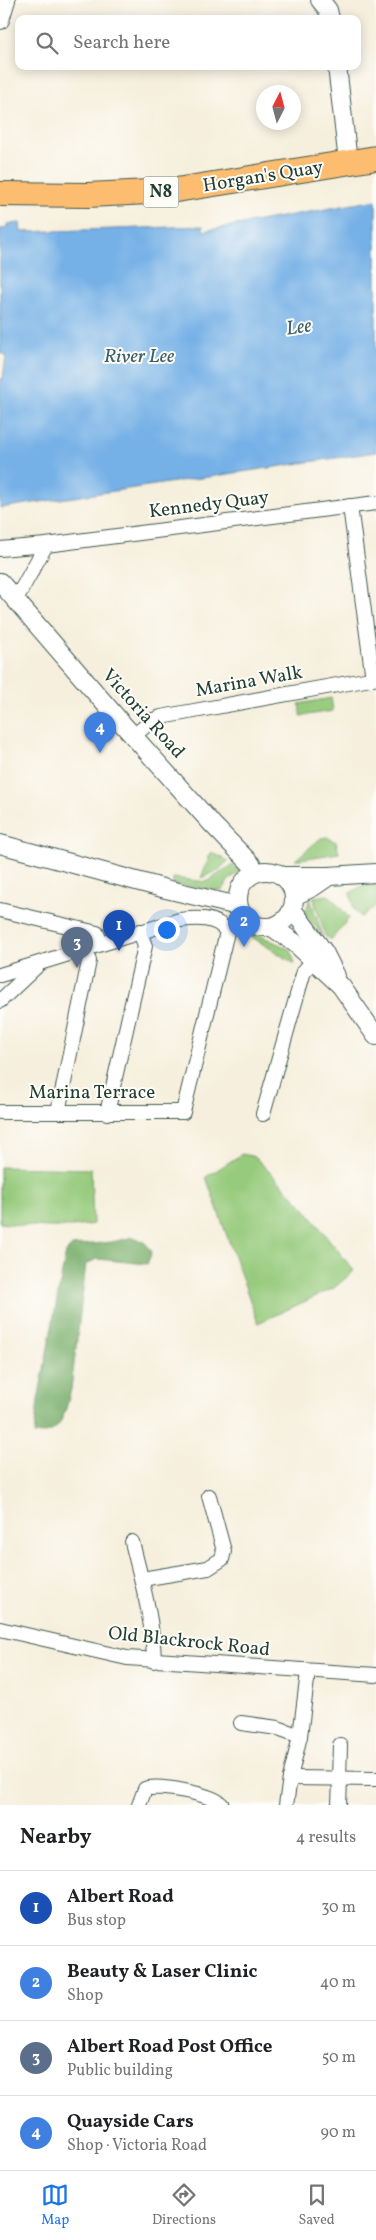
<!DOCTYPE html>
<html lang="en">
<head>
<meta charset="utf-8">
<style>
	body { margin:0; font-family:Vollkorn,serif; background:#f6f6f6; color:#202124 }
	.compass { position:absolute; left:256px; top:85px; width:45px; height:45px; border-radius:50%; background:#fff; box-shadow:0 2px 12px #0003; rotate:6deg }
	.you { position:absolute; left:166px; top:929px; width:18px; height:18px; margin:-12px; border:4px solid #fff; border-radius:50%; background:#1a73e8; box-shadow:0 0 0 8px #1a73e833 }
	.badge { display:grid; place-items:center; width:32px; height:32px; border-radius:50%; background:#1a73e8; color:#fff; font-size:16px; font-weight:700 }
	.pin { position:absolute; translate:-50% -41px; filter:drop-shadow(0 1px 2px #0008) }
	.pin::after { content:''; position:absolute; top:26px; width:18px; height:15px; background:inherit; clip-path:polygon(0 0,100% 0,50% 100%) }
	.list { margin:0; padding:0; list-style:none }
	h2 { display:flex; justify-content:space-between; align-items:center; height:65px; margin:0; padding:0 20px; font-size:21px }
	h2 small { font-size:16px; font-weight:400; color:#757577 }
	.list li { display:grid; grid-template-columns:32px 1fr auto; gap:15px; align-items:center; box-sizing:border-box; height:75px; padding:0 20px; border-top:1px solid #e0e0e0 }
	.list b { display:block; font-size:19px; white-space:nowrap }
	.list p { margin:0; font-size:16px; white-space:nowrap; color:#757577 }
	.list em { font-size:16px; font-style:normal; color:#757577 }
	.icon { flex:none; width:28px; height:28px; fill:none; stroke:currentColor; stroke-width:2; stroke-linecap:round; stroke-linejoin:round }
	.map { position:relative; flex:none; width:376px; height:1805px; overflow:hidden }
	.search { position:absolute; background:#fff; box-shadow:0 2px 12px #0003; left:15px; right:15px; top:15px; height:55px; display:flex; align-items:center; gap:12px; box-sizing:border-box; padding:0 18px; border-radius:10px; color:#757577; font-size:19px }
	.sheet { height:365px; background:#fff }
	nav { display:flex; justify-content:space-around; align-items:center; box-sizing:border-box; height:70px; border-top:1px solid #e0e0e0; background:#fff; font-size:14px; color:#757577 }
	nav a { display:grid; justify-items:center; gap:2px }
	nav .on { color:#1a73e8 }
	.map>svg:first-child { display:block }
</style>
</head>
<body>
<div class="map">
<svg width="376" height="1805" viewBox="0 0 376 1805">
	<rect width="100%" height="100%" fill="#fdfcf7"/>
	<filter id="ink" filterUnits="userSpaceOnUse"><feTurbulence type="fractalNoise" baseFrequency=".02" numOctaves="2"/><feDisplacementMap in="SourceGraphic" scale="10" xChannelSelector="R" yChannelSelector="G"/><feConvolveMatrix kernelMatrix="1 2 1 2 8 2 1 2 1" color-interpolation-filters="sRGB"/></filter>
	<filter id="wash" filterUnits="userSpaceOnUse"><feTurbulence type="fractalNoise" baseFrequency=".0096" numOctaves="4" result="noise"/><feDisplacementMap in="SourceGraphic" scale="20" xChannelSelector="R" yChannelSelector="G"/><feGaussianBlur stdDeviation="1.12" result="paint"/><feColorMatrix in="noise" values="0 0 0 0 0 0 0 0 0 0 0 0 0 0 0 0 0 1.4 0 .05"/><feComposite in="paint" operator="in"/></filter>
	<g filter="url(#wash)">
		<rect width="100%" height="100%" fill="#f6efdd"/>
		<g fill="#96ca7b" stroke="#5a8458">
			<polygon points="331,698 333,711 301,716 299,704"/>
			<polygon points="327,837 336,842 339,853 295,860 321,838"/>
			<polygon points="211,852 228,861 219,870 201,878"/>
			<polygon points="233,865 240,871 229,880 222,891 173,884 173,878 206,882"/>
			<polygon points="376,884 376,906 361,917 354,910 350,893 364,885"/>
			<polygon points="326,895 330,896 349,918 331,940 326,937 313,897"/>
			<polygon points="310,899 323,936 305,914"/>
			<polygon points="251,933 257,934 291,950 295,964 250,936"/>
			<polygon points="242,1154 255,1157 302,1205 354,1271 334,1288 258,1323 206,1177"/>
			<path d="M0 1167 91 1169 93 1224C62 1230 31 1226 0 1223Z"/>
		</g>
		<path fill="#78ae6b" stroke="#4c7650" d="M133 1237C142 1240 147 1243 152 1252L147 1264 97 1259 86 1264 71 1389C68 1401 64 1423 53 1430 48 1433 39 1434 34 1435L38 1400 66 1252 72 1246 112 1242Z"/>
		<polygon fill="#74b0e6" stroke="#4a768d" points="376,200 376,452 0,508 0,379 3,379 6,355 0,353 0,229 7,228 7,224 20,223 21,232 203,226 203,231"/>
	</g>
	<g filter="url(#ink)">
		<g fill="none" stroke-linecap="round" stroke-linejoin="round">
			<g stroke="#3f584d" stroke-width="16">
				<g id="minor">
					<polyline points="350,506 373,679"/>
					<polyline points="0,549 46,545 376,503"/>
					<polyline points="15,601 46,545"/>
					<polyline points="135,735 151,721 161,717 376,678"/>
					<polyline points="0,910 97,933 101,943"/>
					<path d="M0 975 180 920C196 918 217 916 227 932L183 1112H0"/>
					<polyline points="0,1001 36,967"/>
					<polyline points="58,1112 89,961 86,949"/>
					<polyline points="107,1113 145,946 140,931"/>
					<polyline points="263,1114 304,971 313,961 322,954"/>
					<path d="M132 1542C142 1582 153 1620 154 1661"/>
					<polyline points="142,1579 208,1568 222,1559 224,1551 209,1496"/>
					<polyline points="0,1629 127,1658 376,1675"/>
					<polyline points="241,1723 278,1728 300,1736"/>
					<polyline points="290,1778 376,1779"/>
					<polyline points="339,1780 340,1745"/>
					<path d="M139 1805 145 1789C157 1784 214 1794 222 1805"/>
					<polyline points="286,1805 290,1778 300,1736 308,1672"/>
					<polyline points="339,1805 340,1780"/>
				</g>
			</g>
			<g stroke="#3f584d" stroke-width="20">
				<g id="tertiary">
					<polyline points="320,0 328,10 330,19"/>
					<polyline points="0,20 6,0"/>
					<polyline points="337,66 348,162"/>
					<polyline points="0,582 118,719 213,825 251,864 255,873"/>
					<polyline points="0,844 166,889 238,906"/>
					<circle cx="266" cy="899" r="28"/>
					<polyline points="282,876 329,876 376,873"/>
					<polyline points="294,896 313,887 329,876"/>
					<polyline points="292,909 324,952 336,976"/>
					<polyline points="272,927 295,943 341,986 376,1036"/>
				</g>
			</g>
			<g stroke="#3f584d" stroke-width="26">
				<polyline id="trunk" points="0,194 88,195 170,191 376,158"/>
			</g>
			<use href="#minor" stroke="#fff" stroke-width="14"/>
			<use href="#tertiary" stroke="#fff" stroke-width="18"/>
			<use href="#trunk" stroke="#fcbd6f" stroke-width="24"/>
		</g>
	</g>
	<g text-anchor="middle" dominant-baseline="central" stroke-width="4" stroke-linejoin="round" paint-order="stroke">
		<rect fill="#fdfcf7" stroke="#62766e" stroke-width="1" x="143.5" y="176.5" width="35" height="31" rx="4"/>
		<g font-size="18" font-weight="bold" fill="#1f3d34">
			<text x="161" y="192">N8</text>
		</g>
		<g font-size="19" fill="#1f3d34" stroke="#fdfcf7">
			<text transform="translate(263 177) rotate(-9)">Horgan's Quay</text>
			<text transform="translate(209 505) rotate(-7)">Kennedy Quay</text>
			<text transform="translate(249 682) rotate(-10)">Marina Walk</text>
			<text transform="translate(143 714) rotate(48)">Victoria Road</text>
			<text x="92" y="1093">Marina Terrace</text>
			<text transform="translate(189 1642) rotate(6)">Old Blackrock Road</text>
		</g>
		<g font-size="20" font-style="italic" fill="#396069" stroke="#fdfcf7">
			<text transform="translate(299 328) rotate(-8)">Lee</text>
			<text x="139" y="357">River Lee</text>
		</g>
	</g>
</svg>
<svg class="compass" viewBox="-18 -18 36 36"><path d="M0-13l5 13h-10z" fill="#e53935"/><path d="M0 13l5-13h-10z" fill="#757577"/></svg>
<div class="you"></div>
<div class="pin badge" style="left:119px;top:951px;background:#1a4fb4">1</div>
<div class="pin badge" style="left:244px;top:947px;background:#3f7fe0">2</div>
<div class="pin badge" style="left:77px;top:968px;background:#5c6f8a">3</div>
<div class="pin badge" style="left:100px;top:753px;background:#3f7fe0">4</div>
<div class="search"><svg class="icon" aria-label="search" viewBox="0 0 24 24"><circle cx="10" cy="10" r="6"/><path d="M15 15l6 6"/></svg>Search here</div>
</div>
<section class="sheet">
<h2>Nearby<small>4 results</small></h2>
<ul class="list">
<li><span class="badge" style="background:#1a4fb4">1</span><div><b>Albert Road</b><p>Bus stop</p></div><em>30 m</em></li>
<li><span class="badge" style="background:#3f7fe0">2</span><div><b>Beauty &amp; Laser Clinic</b><p>Shop</p></div><em>40 m</em></li>
<li><span class="badge" style="background:#5c6f8a">3</span><div><b>Albert Road Post Office</b><p>Public building</p></div><em>50 m</em></li>
<li><span class="badge" style="background:#3f7fe0">4</span><div><b>Quayside Cars</b><p>Shop · Victoria Road</p></div><em>90 m</em></li>
</ul>
</section>
<nav>
<a class="on"><svg class="icon" aria-label="map" viewBox="0 0 24 24"><path d="M3 6l6-2 6 2 6-2v14l-6 2-6-2-6 2zM9 4v14M15 6v14"/></svg>Map</a>
<a><svg class="icon" aria-label="directions" viewBox="0 0 24 24"><path d="M12 3l9 9-9 9-9-9zM9 14v-3h6M13 9l2 2-2 2"/></svg>Directions</a>
<a><svg class="icon" aria-label="saved" viewBox="0 0 24 24"><path d="M7 4h10v16l-5-4-5 4z"/></svg>Saved</a>
</nav>
</body>
</html>
